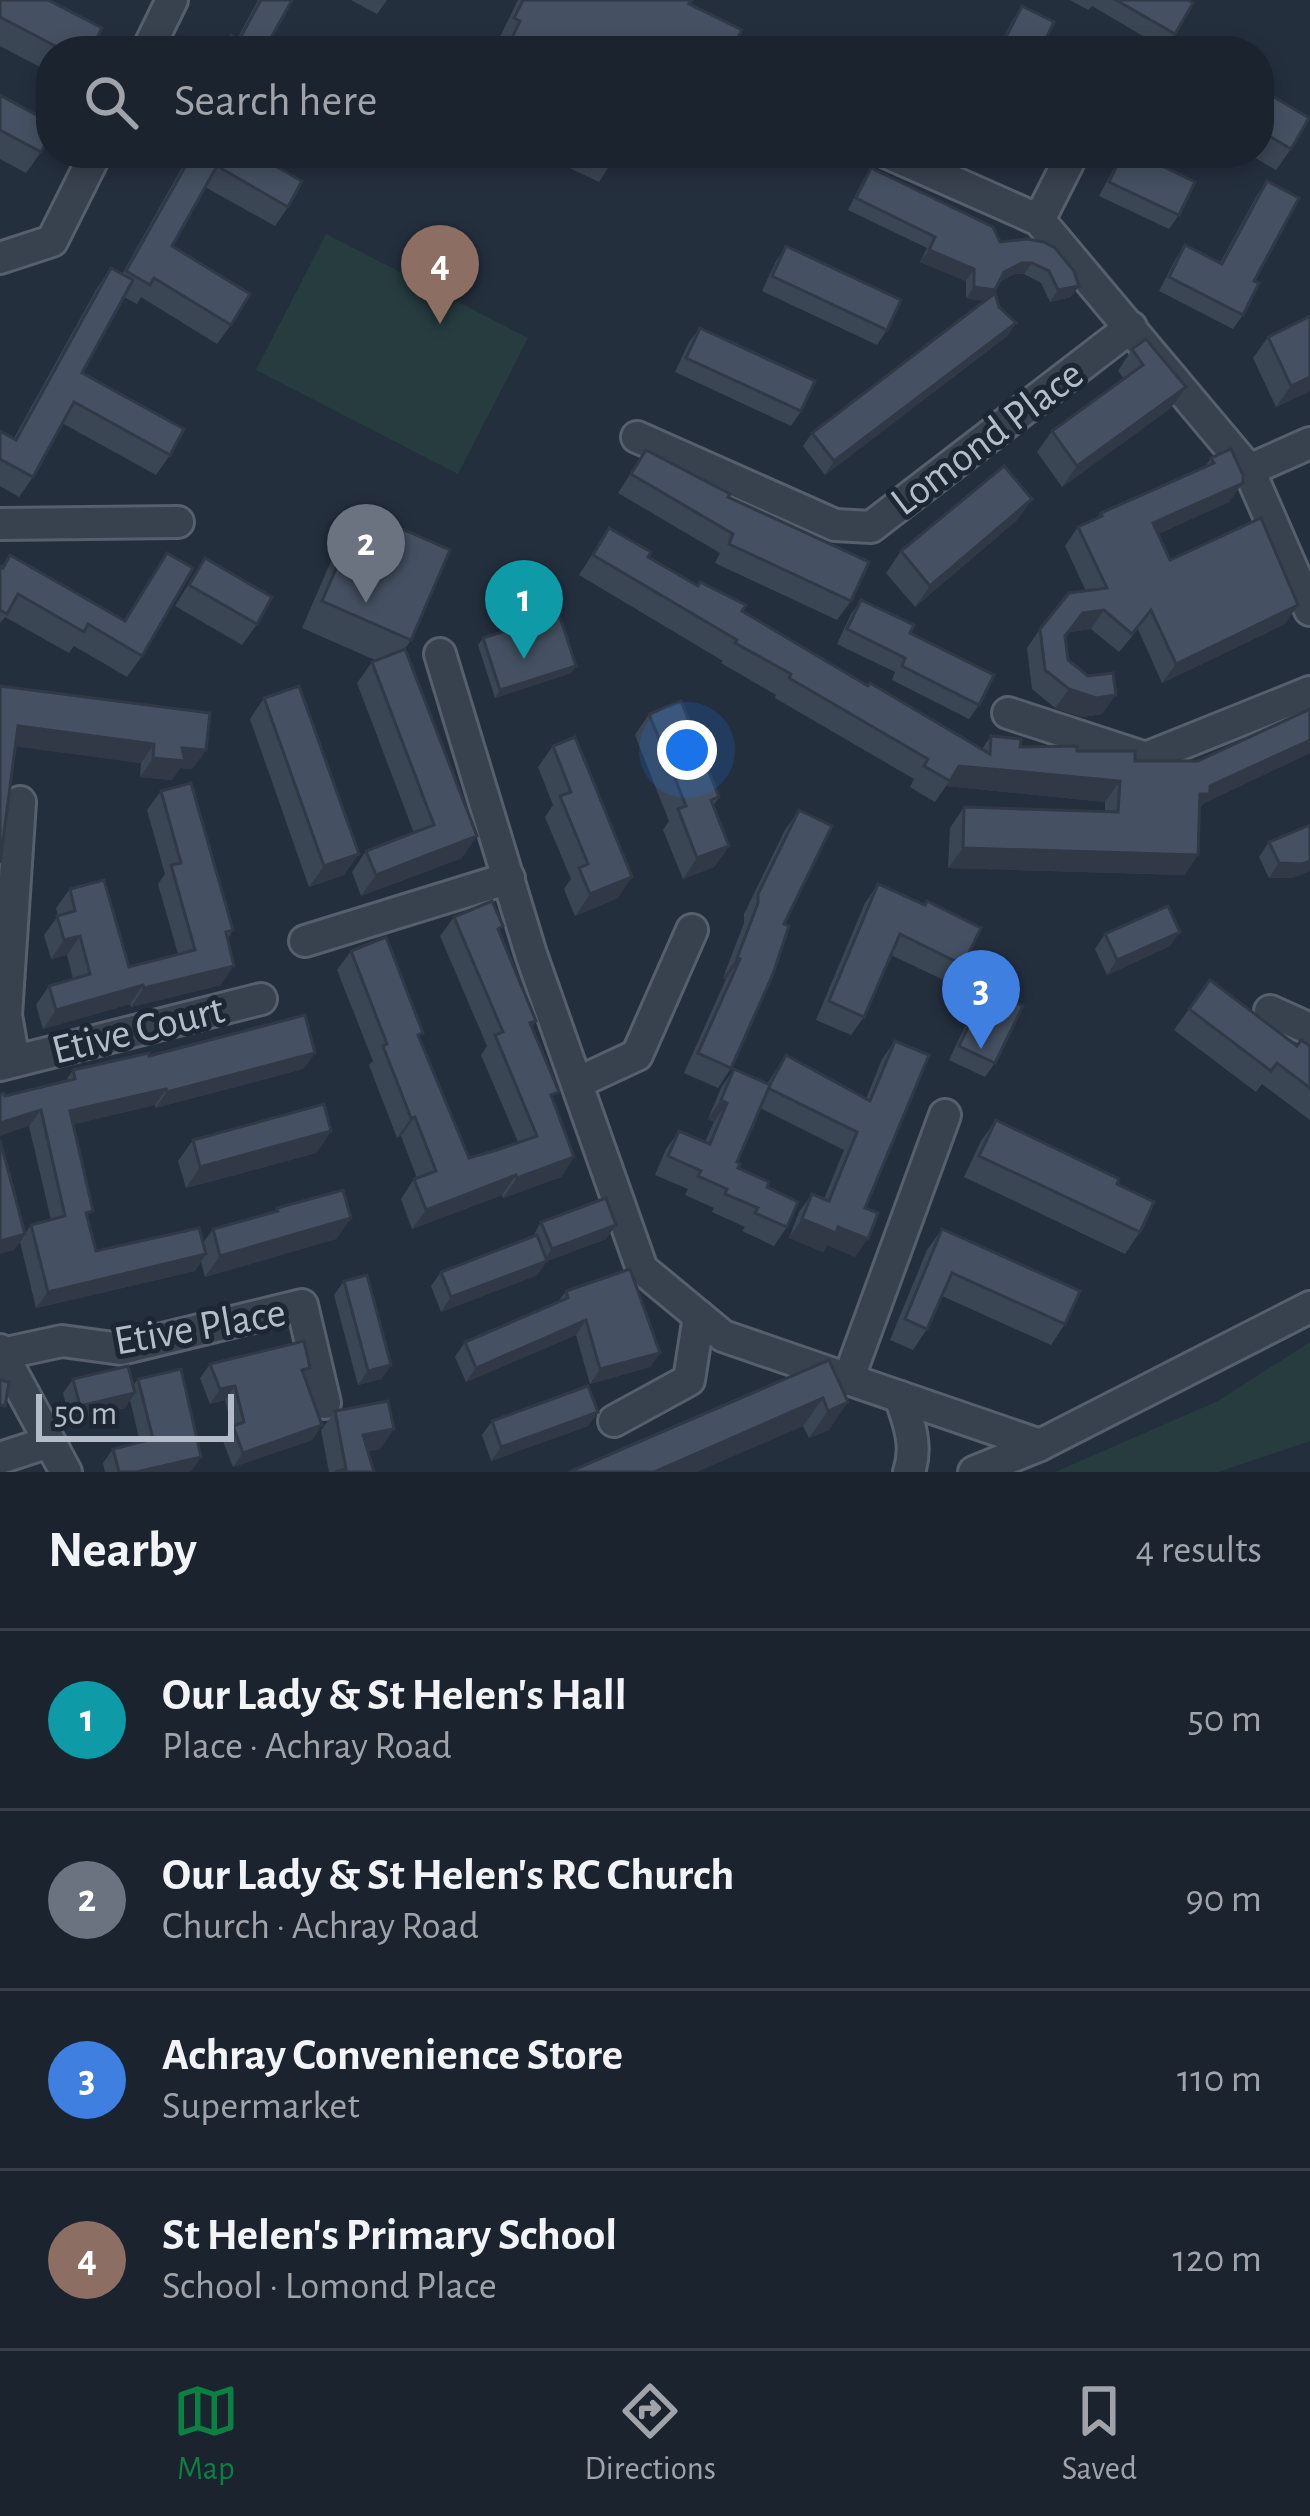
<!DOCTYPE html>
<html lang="en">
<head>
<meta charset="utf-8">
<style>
	body { margin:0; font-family:"Alegreya Sans",sans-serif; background:#282f3a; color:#f1f3f6 }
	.scale { position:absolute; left:36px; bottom:30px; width:198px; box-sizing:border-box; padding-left:12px; border:6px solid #b4bcc9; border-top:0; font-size:33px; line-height:42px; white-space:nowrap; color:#b4bcc9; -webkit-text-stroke:9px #1d2633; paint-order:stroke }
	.you { position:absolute; left:687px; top:750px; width:42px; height:42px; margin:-30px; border:9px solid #fff; border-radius:50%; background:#1a73e8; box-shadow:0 0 0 18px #1a73e833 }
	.badge { display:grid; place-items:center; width:78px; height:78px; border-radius:50%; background:#0b8043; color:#fff; font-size:39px; font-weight:700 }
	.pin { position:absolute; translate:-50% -99px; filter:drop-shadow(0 3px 6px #0008) }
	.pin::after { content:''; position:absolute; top:63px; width:42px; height:36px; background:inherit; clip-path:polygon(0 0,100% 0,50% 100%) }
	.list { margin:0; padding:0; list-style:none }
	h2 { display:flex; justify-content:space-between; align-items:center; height:156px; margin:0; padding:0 48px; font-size:51px }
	h2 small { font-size:39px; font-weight:400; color:#a0a4aa }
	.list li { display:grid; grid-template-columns:78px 1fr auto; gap:36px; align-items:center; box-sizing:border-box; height:180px; padding:0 48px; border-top:3px solid #39404a }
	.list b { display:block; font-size:45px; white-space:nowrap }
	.list p { margin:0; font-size:39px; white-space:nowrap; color:#a0a4aa }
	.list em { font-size:39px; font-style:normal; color:#a0a4aa }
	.icon { flex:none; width:66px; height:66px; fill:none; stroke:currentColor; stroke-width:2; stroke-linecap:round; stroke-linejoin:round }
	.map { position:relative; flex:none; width:1310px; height:1472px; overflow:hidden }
	.search { position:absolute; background:#1b232e; box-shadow:0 6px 18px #0003; left:36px; right:36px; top:36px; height:132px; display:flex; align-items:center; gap:30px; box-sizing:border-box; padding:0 42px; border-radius:48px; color:#a0a4aa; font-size:45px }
	.sheet { height:876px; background:#1b232e }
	nav { display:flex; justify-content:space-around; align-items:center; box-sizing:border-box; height:168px; border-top:3px solid #39404a; background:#1b232e; font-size:33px; color:#a0a4aa }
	nav a { display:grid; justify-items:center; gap:6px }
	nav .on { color:#0b8043 }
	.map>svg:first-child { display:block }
</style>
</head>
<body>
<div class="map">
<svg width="1310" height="1472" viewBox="0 0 1310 1472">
	<rect width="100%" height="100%" fill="#242f3e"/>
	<g fill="#263c3f">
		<polygon points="326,234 528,338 458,474 256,370"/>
		<polygon points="1310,1342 1310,1441 1218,1472 1055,1472 1218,1401"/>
	</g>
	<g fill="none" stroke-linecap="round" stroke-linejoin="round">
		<g stroke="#565f6c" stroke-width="36">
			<g id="minor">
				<polyline points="147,51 172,0"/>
				<polyline points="888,153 1039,220 1249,470 1310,610"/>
				<polyline points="1039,220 1073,153"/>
				<polyline points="0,258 52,241 96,153"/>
				<polyline points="637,437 835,525 871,527 1131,327"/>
				<polyline points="1249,470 1310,443"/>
				<polyline points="0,524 178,522"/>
				<polyline points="440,654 531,954 642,1269 723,1336 1040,1445"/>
				<polyline points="1008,713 1146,758 1310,692"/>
				<polyline points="305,941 509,878"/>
				<polyline points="1270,1011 1310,1029"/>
				<polyline points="14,1061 6,1015 20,802"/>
				<polyline points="0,1065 261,999"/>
				<polyline points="577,1083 637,1055 692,930"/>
				<polyline points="0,1350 66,1472"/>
				<polyline points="2,1354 62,1341 121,1349 302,1305 325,1403"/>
				<polyline points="848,1380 945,1115"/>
				<path d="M900 1397C909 1422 918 1446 909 1472"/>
				<polyline points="614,1421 689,1380 699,1316"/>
				<polyline points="0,1458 49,1442"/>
				<polyline points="974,1472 1040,1445 1310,1307"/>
			</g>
		</g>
		<use href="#minor" stroke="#38414e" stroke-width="30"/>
	</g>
	<g fill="#3b4654">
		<polygon points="0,0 90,51 51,51 51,73 0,46"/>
		<polygon points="258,0 292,0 271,38 295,51 213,51 219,41 224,44 231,35 237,39"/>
		<polygon points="351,0 387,0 377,14"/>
		<polygon points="518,0 692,0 689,4 731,51 501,51 505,43 499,39"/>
		<polygon points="1070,0 1188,0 1175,34 1165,49 1092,6 1088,10"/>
		<polygon points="1022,6 1040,51 997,51 1012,21"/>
		<polygon points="1259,88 1291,149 1276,170 1247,153 1259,153"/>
		<polygon points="0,95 41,152 26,173 0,159"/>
		<polygon points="190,153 252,153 288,207 275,226 205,187 172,246 231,325 217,344 141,297 137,304 124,297 82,373 170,455 156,475 62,423 33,477 19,497 0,486 0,431 14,438 97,288 111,268 122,274"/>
		<polygon points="538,153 618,153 599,182"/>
		<polygon points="1122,153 1179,215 1169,229 1099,196"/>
		<polygon points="871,168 1000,242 1027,239 1071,297 1050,302 1041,283 1024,274 1014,274 999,282 991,296 1016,323 1007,336 825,475 803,446 812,433 984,301 966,298 966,281 920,262 927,248 848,210 863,180"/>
		<polygon points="1267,181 1254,281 1243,315 1233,329 1159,291 1175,260 1185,245 1220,263 1257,195"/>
		<polygon points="786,246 887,330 877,345 762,291 776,261"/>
		<polygon points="700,328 801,411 791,426 675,372 689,342"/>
		<polygon points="1268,337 1310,391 1276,407 1253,358"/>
		<polygon points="1132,349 1171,408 1062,487 1037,452 1052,431 1124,379 1118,371"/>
		<polygon points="646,450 728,497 851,601 837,620 715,563 720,553 618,493"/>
		<polygon points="1211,458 1229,502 1158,534 1170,560 1285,624 1162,683 1138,629 1119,652 1091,629 1070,632 1065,638 1068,660 1102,714 1082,717 1055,708 1032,689 1027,648 1040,629 1086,591 1065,546 1078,527 1097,518 1101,513 1205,467"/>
		<polygon points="1032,499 1017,520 915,607 886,573 901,551"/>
		<polygon points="361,511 411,640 404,650 462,858 361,896 352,872 366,851 414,833 357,683 372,662 375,660 302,628 341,538"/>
		<polygon points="609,528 648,557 868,686 982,749 991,736 1020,747 1077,751 1135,761 1198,761 1310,709 1310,753 1204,803 1199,809 1198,855 1184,875 948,868 950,828 964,807 1105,812 1105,802 946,786 935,802 910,787 914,779 775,698 776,695 721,663 723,661 579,575"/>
		<polygon points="167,553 142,656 127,677 74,646 69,653 5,617 0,623 0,566 1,567 10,555 124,620"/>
		<polygon points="205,558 257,624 242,645 175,606"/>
		<polygon points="861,600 910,633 979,705 969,719 892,680 895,672 837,644 851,614"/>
		<polygon points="483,638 576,666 571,673 495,698 478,645"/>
		<polygon points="0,686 206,750 192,769 180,768 172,780 140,777 141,763 15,746"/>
		<polygon points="264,698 344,875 309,887 250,719"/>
		<polygon points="649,714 719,797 713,806 729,846 714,867 683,879 663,830 669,821 635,735"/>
		<polygon points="553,746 618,898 575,916 564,889 571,879 545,817 553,805 538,767"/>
		<polygon points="161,791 233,930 228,938 221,985 131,1007 130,1004 43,1029 36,1005 49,986 73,979 67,955 51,959 44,935 58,916 56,908 70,889 129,967 178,954 158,884 165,874 147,810"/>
		<polygon points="799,810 784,924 731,1068 718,1088 684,1073 726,979 723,978 744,923 744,914 785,830"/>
		<polygon points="1310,825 1310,871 1292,878 1269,878 1259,857 1269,842"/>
		<polygon points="878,884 963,965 950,983 891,955 864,1017 851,1035 816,1020 865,903"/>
		<polygon points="454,917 499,932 536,1021 531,1027 553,1101 574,1157 561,1177 503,1198 502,1195 412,1229 401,1199 414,1179 417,1178 401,1136 397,1138 369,1065 373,1061 337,970 351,951 469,1158 518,1142 481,1055 487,1046 440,936"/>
		<polygon points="1105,934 1170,946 1107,975 1095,949"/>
		<polygon points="1210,980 1297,1046 1310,1046 1310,1120 1262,1084 1256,1092 1174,1030"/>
		<polygon points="987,988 995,1063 985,1077 949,1060 977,1002"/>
		<polygon points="895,1041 855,1257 827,1245 823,1252 789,1238 799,1212 812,1194 824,1199 844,1150 760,1108 737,1162 738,1168 767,1187 787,1227 774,1246 742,1231 745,1227 712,1212 714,1208 685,1195 688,1189 655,1175 666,1149 679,1131 705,1142 714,1122 708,1119 721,1088 734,1069 767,1084 786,1055 866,1099 882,1059"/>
		<polygon points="315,1053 303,1069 155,1108 155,1105 73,1124 88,1219 96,1251 203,1243 213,1229 274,1212 277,1208 351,1218 336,1239 205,1277 201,1261 195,1271 36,1308 20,1242 14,1250 31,1225 51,1220 29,1126 5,1096 65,1082 73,1070 149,1056"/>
		<polygon points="996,1120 1117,1184 1140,1232 1125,1254 964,1177 981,1141"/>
		<polygon points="331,1131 316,1153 186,1188 178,1161 193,1140"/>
		<polygon points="541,1222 606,1239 547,1261 537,1275 441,1312 431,1286 441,1272 532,1238"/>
		<polygon points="942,1229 1065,1324 1051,1345 942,1296 927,1329 913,1350 890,1340 927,1250"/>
		<polygon points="344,1281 391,1365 381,1379 358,1385 334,1295"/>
		<polygon points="566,1291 660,1353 650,1367 590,1384 576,1335 466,1382 455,1357 465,1342 558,1302"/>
		<polygon points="829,1360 829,1430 809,1438 803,1426 696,1472 569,1472"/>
		<polygon points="210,1364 304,1376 322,1425 312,1440 233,1467 223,1441 232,1428 225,1400 210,1404 200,1378"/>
		<polygon points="73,1379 133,1386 138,1379 201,1457 191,1471 188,1472 105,1472 103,1463 113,1449 140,1442 130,1400 125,1408 70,1420 63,1393"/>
		<polygon points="335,1411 380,1449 368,1451 374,1472 329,1472 321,1430"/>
		<polygon points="598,1412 588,1426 491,1461 482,1435 492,1421"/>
	</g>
	<g fill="#303945">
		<polygon points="929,250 974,269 966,281 920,262"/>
		<polygon points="1022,263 1032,263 1024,274 1014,274 996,283 1004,272"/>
		<polygon points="1079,286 1071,297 1050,302 1058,290"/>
		<polygon points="974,287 995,290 987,302 966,298"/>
		<polygon points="1016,323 1007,336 825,475 834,461"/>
		<polygon points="1310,377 1310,391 1276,407 1291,386"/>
		<polygon points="1186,387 1171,408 1062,487 1077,466"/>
		<polygon points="1243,483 1229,502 1140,542 1153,523"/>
		<polygon points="1032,499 1017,520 915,607 930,586"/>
		<polygon points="1298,605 1285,624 1162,683 1176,664"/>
		<polygon points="1104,610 1091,629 1070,632 1052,655 1083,613"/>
		<polygon points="576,666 571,673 495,698 500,690"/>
		<polygon points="1069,689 1116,695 1102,714 1082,717 1055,708"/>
		<polygon points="18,726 154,744 141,763 4,745"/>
		<polygon points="1310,740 1310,753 1204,803 1196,814 1200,794 1210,786"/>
		<polygon points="182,748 206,750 192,769 180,768 172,780 140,777 153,758"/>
		<polygon points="959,766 1120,781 1105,802 946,786"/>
		<polygon points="477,836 462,858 361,896 376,875"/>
		<polygon points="729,846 714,867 683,879 697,858"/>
		<polygon points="963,848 1198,855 1184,875 948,868"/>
		<polygon points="359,854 344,875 309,887 324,866"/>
		<polygon points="1310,861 1310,871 1292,878 1269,878 1279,863"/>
		<polygon points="632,877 618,898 575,916 590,894"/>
		<polygon points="1180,932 1170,946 1107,975 1117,960"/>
		<polygon points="80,936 67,955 51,959 64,940"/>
		<polygon points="737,958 740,959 726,979 723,978"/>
		<polygon points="234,966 221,985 131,1007 144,988"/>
		<polygon points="143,985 130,1004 43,1029 56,1010"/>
		<polygon points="315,1053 303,1069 155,1108 167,1092"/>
		<polygon points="166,1089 155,1105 59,1128 70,1111"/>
		<polygon points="721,1100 727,1103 714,1122 708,1119"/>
		<polygon points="41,1110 29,1126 0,1136 0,1123"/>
		<polygon points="415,1117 401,1136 397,1138 411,1118"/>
		<polygon points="331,1131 316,1153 186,1188 200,1167"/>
		<polygon points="574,1157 561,1177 503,1198 517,1178"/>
		<polygon points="516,1175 502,1195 412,1229 426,1210"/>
		<polygon points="351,1218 336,1239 205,1277 220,1256"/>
		<polygon points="802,1219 838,1227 868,1239 855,1257 827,1245 823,1252 789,1238"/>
		<polygon points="616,1225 606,1239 542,1263 552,1249"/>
		<polygon points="25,1234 14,1250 0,1254 0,1241"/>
		<polygon points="206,1254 195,1271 36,1308 48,1292"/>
		<polygon points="547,1261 537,1275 441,1312 451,1297"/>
		<polygon points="586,1320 576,1335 466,1382 476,1368"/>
		<polygon points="660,1353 650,1367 590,1384 600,1369"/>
		<polygon points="391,1365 381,1379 358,1385 368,1371"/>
		<polygon points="235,1386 225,1400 210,1404 220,1389"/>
		<polygon points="135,1393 125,1408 70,1420 80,1406"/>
		<polygon points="823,1398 803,1426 696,1472 653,1472"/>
		<polygon points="848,1402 829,1430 809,1438 828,1411"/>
		<polygon points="598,1412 588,1426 491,1461 501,1447"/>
		<polygon points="322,1425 312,1440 233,1467 243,1453"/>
		<polygon points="394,1429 380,1449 349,1454 363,1435"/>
		<polygon points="201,1457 191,1471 188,1472 137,1472"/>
	</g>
	<g fill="#455162" stroke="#303945" stroke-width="3">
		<polygon points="0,0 48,0 102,28 90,51 65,51 0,17"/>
		<polygon points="261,0 292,0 271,38 295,51 214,51 219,41 225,45 231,35 239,40"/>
		<polygon points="523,0 692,0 689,4 742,30 731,51 506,51 520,21 514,18"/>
		<polygon points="1116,0 1188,0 1193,3 1175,34"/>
		<polygon points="1022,6 1054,22 1040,51 999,51"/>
		<polygon points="1179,41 1196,51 1173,51"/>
		<polygon points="1259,88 1309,118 1291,149 1259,130"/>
		<polygon points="0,95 51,123 51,133 41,152 0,130"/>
		<polygon points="193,153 252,153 302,181 288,207 217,166 172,246 250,294 231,325 154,278 150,285 126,271"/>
		<polygon points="597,153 618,153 614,161"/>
		<polygon points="1123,153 1135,153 1195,182 1179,215 1109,182"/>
		<polygon points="871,168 993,227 1000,242 1027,239 1044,242 1055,248 1074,271 1079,286 1058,290 1049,271 1032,263 1022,263 1004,272 995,290 974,287 974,269 929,250 935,237 856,198"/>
		<polygon points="1267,181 1299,198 1254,281 1259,283 1243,315 1169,277 1185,245 1222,264"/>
		<polygon points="786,246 901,300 887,330 772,276"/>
		<polygon points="111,268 133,280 82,373 184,429 170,455 74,402 33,477 0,459 0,431 16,440"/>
		<polygon points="995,293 999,307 1016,323 834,461 812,433"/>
		<polygon points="1310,316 1310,377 1291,386 1268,337"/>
		<polygon points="700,328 815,381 801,411 686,358"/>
		<polygon points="1146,339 1186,387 1077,466 1052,431 1143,365 1132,349"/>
		<polygon points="1231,449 1243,475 1243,483 1153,523 1170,560 1261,518 1298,605 1176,664 1151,610 1132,634 1104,610 1083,613 1065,636 1068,660 1088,676 1113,673 1116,695 1096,698 1069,689 1045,670 1040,629 1069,593 1107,588 1078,527 1102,516 1101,513 1214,463 1211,458"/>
		<polygon points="646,450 730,494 728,497 869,562 851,601 729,544 733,534 631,474"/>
		<polygon points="1004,466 1032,499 930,586 901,551"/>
		<polygon points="361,511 450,550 411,640 322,601"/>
		<polygon points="609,528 651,552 648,557 698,586 700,582 746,605 742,611 868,686 870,683 990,754 991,736 1021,739 1020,747 1077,746 1077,751 1135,751 1135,761 1198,761 1310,709 1310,740 1210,786 1210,794 1200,794 1198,855 963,848 964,807 1118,812 1120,781 959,766 950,781 924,766 928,759 789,678 791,674 735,643 737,640 593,555"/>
		<polygon points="167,553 193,568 142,656 88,624 84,632 18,594 7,614 0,610 0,566 3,568 10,555 125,621"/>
		<polygon points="205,558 272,597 257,624 189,585"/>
		<polygon points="861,600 914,625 910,633 994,675 979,705 902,666 905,658 847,629"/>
		<polygon points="559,614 576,666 500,690 483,638"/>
		<polygon points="405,649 477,836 376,875 366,851 434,825 372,662"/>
		<polygon points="0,686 210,713 206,750 182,748 185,761 153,758 154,744 18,726 0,863"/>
		<polygon points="299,686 359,854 324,866 264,698"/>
		<polygon points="681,701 719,797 711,800 729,846 697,858 678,809 686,806 649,714"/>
		<polygon points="575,737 632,877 590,894 579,868 588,864 560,796 571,792 553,746"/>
		<polygon points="191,783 233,930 226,932 234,966 144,988 143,985 56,1010 49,986 90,974 80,936 64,940 57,916 75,911 70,889 104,880 129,967 195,950 171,865 181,863 161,791"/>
		<polygon points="799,810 832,826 784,924 789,926 773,974 731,1068 698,1053 740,959 737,958 758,903 758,894"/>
		<polygon points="1310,825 1310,861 1302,864 1279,863 1269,842"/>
		<polygon points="878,884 925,905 927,901 981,928 963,965 900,934 864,1017 829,1001"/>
		<polygon points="492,901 503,926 498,929 536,1021 530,1023 559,1092 551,1095 574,1157 517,1178 516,1175 426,1210 414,1179 436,1171 415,1117 411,1118 383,1046 387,1044 351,951 386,937 423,1033 418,1035 469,1158 497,1150 537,1136 495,1035 503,1032 454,917"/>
		<polygon points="1168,906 1180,932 1117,960 1105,934"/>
		<polygon points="1210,980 1297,1046 1301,1040 1310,1046 1310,1088 1277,1063 1271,1071 1189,1009"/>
		<polygon points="987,988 1023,1006 995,1063 959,1046"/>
		<polygon points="305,1015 315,1053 167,1092 166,1089 70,1111 93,1211 86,1213 96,1251 199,1228 206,1254 48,1292 31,1225 65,1216 41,1110 0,1123 0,1095 4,1093 5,1096 75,1079 73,1070 149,1053 149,1056"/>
		<polygon points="895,1041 929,1055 865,1208 878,1213 868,1239 838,1227 836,1233 802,1219 812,1194 829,1201 857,1132 768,1088 786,1055 870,1101"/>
		<polygon points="734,1069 770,1085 737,1162 740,1164 738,1168 769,1182 767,1187 798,1202 787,1227 755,1213 758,1208 725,1194 727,1189 698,1176 701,1171 668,1156 679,1131 710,1144 727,1103 721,1100"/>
		<polygon points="324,1104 331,1131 200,1167 193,1140"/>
		<polygon points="996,1120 1119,1179 1117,1184 1154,1202 1140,1232 979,1156"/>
		<polygon points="0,1140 25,1234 0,1241"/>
		<polygon points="343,1190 351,1218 220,1256 213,1229 278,1211 277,1208"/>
		<polygon points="606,1198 616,1225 552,1249 541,1222"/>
		<polygon points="942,1229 1080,1291 1065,1324 952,1273 927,1329 905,1319"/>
		<polygon points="537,1235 547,1261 451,1297 441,1272"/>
		<polygon points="630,1269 660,1353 600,1369 586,1320 476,1368 465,1342 568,1298 566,1291"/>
		<polygon points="367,1275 391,1365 368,1371 344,1281"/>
		<polygon points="304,1341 310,1368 302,1370 322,1425 243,1453 233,1426 244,1422 235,1386 220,1389 210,1364"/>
		<polygon points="829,1360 848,1402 828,1411 823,1398 654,1472 569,1472"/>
		<polygon points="128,1366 135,1393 80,1406 73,1379"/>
		<polygon points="181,1369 201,1457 137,1472 119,1472 113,1449 153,1439 138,1379"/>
		<polygon points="0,1380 9,1382 5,1406 0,1405"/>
		<polygon points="588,1386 598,1412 501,1447 492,1421"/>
		<polygon points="388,1401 394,1429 363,1435 374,1472 335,1472 346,1469 335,1411"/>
	</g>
	<g text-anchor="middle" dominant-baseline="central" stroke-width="10" stroke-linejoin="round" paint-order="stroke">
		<g font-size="42" fill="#b4bcc9" stroke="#1d2633">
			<text transform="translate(987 438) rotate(-37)">Lomond Place</text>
			<text transform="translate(138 1030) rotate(-14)">Etive Court</text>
			<text transform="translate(200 1327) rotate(-10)">Etive Place</text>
		</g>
	</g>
</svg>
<div class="scale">50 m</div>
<div class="you"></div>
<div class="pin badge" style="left:524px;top:659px;background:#0f9aa8">1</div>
<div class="pin badge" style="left:366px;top:603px;background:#6b7280">2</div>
<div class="pin badge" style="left:981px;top:1049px;background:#3f7fe0">3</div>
<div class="pin badge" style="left:440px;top:324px;background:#8d6e63">4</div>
<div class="search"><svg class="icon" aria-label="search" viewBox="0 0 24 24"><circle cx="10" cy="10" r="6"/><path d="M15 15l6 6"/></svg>Search here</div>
</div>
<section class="sheet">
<h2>Nearby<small>4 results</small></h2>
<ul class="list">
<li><span class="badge" style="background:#0f9aa8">1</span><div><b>Our Lady &amp; St Helen's Hall</b><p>Place · Achray Road</p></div><em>50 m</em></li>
<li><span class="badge" style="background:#6b7280">2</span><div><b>Our Lady &amp; St Helen's RC Church</b><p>Church · Achray Road</p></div><em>90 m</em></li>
<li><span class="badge" style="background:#3f7fe0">3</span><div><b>Achray Convenience Store</b><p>Supermarket</p></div><em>110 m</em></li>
<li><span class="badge" style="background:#8d6e63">4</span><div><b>St Helen's Primary School</b><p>School · Lomond Place</p></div><em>120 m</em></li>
</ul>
</section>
<nav>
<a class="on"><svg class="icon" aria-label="map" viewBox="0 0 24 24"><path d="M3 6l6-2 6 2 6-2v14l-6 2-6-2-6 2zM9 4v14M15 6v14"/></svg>Map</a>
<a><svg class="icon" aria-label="directions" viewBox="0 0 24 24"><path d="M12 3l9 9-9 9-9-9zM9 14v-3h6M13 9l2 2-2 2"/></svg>Directions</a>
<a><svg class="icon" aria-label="saved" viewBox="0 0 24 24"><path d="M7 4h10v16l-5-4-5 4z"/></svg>Saved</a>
</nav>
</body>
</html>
